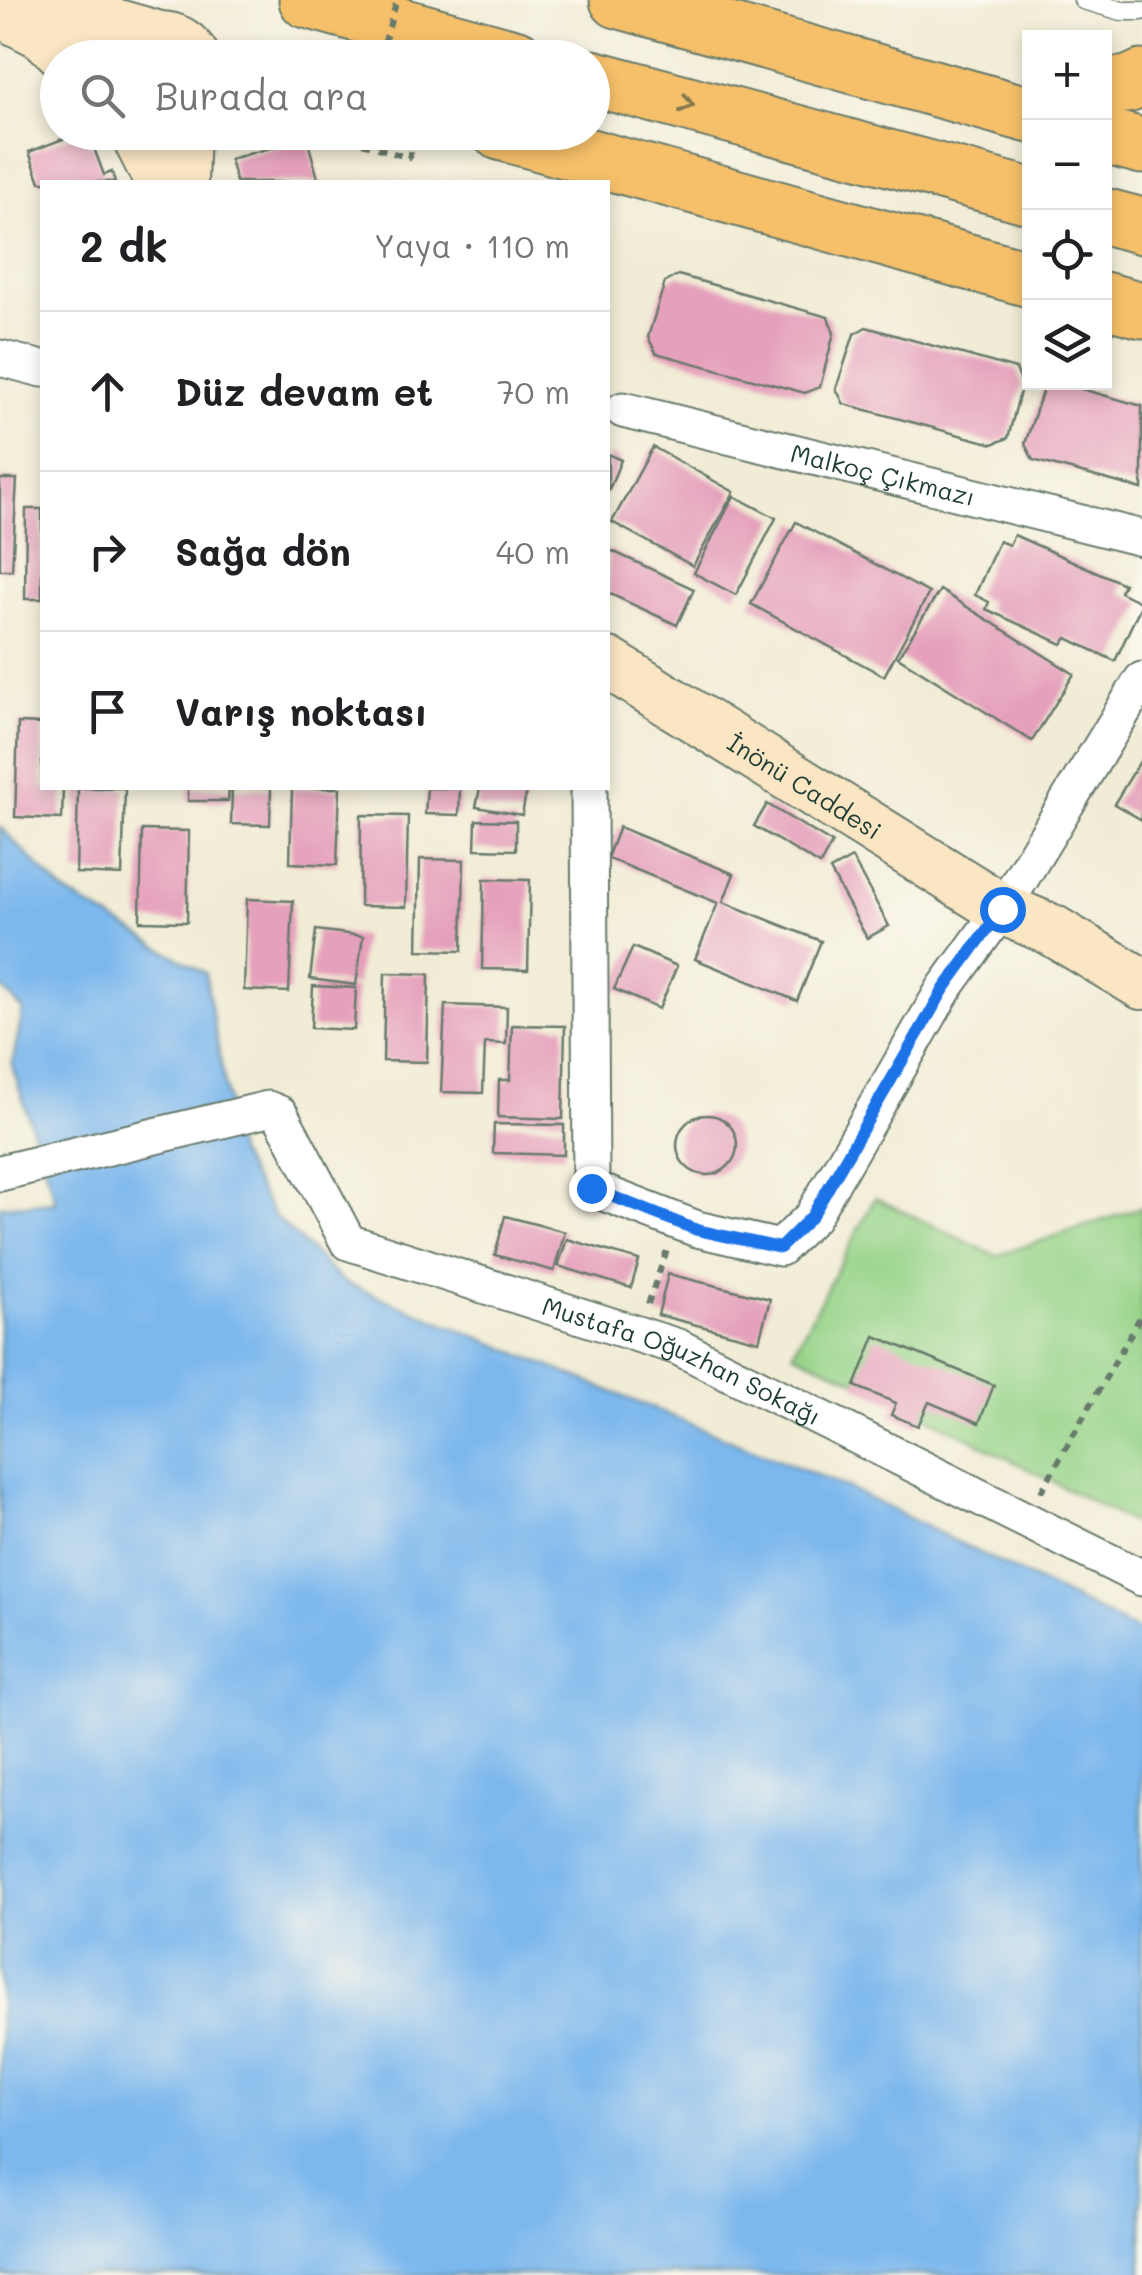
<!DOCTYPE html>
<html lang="tr">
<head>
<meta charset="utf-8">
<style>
	body { margin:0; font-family:Mali,sans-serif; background:#f2f2f2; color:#202124 }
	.controls { position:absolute; right:30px; top:30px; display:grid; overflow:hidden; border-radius:0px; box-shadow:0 5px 15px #0003 }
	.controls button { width:90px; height:90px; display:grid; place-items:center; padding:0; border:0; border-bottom:2px solid #e0e0e0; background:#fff; color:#202124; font:50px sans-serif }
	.stop { position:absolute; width:30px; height:30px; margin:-22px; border:8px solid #1a73e8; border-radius:50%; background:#fff }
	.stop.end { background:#1a73e8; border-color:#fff; box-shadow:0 2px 10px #0008 }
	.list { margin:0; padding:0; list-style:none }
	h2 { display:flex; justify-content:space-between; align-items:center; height:130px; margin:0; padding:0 40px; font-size:42px }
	h2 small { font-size:32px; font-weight:400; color:#757577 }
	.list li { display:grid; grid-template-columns:65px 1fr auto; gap:30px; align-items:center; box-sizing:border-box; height:160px; padding:0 40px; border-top:2px solid #e0e0e0 }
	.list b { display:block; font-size:38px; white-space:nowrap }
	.list em { font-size:32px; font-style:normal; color:#757577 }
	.icon { flex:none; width:55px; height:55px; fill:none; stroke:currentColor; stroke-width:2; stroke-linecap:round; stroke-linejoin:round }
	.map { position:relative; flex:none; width:1142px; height:2275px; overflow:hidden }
	.search { position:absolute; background:#fff; box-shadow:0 5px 15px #0003; left:40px; top:40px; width:570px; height:110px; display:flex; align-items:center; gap:25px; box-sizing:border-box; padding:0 35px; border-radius:55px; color:#757577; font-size:38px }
	.panel { position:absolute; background:#fff; box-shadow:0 5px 15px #0003; left:40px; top:180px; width:570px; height:610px; border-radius:0px }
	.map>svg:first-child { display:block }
</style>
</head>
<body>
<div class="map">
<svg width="1142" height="2275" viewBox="0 0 1142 2275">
	<rect width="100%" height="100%" fill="#fbf7ec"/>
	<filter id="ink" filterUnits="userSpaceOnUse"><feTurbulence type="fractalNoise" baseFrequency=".01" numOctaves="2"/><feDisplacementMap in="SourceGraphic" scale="20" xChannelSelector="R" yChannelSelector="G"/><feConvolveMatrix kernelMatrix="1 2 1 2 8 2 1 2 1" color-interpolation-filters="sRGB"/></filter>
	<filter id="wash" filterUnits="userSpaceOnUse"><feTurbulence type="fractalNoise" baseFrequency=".0048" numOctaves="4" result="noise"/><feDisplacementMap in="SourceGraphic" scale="40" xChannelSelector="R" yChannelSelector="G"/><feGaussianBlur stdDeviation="2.25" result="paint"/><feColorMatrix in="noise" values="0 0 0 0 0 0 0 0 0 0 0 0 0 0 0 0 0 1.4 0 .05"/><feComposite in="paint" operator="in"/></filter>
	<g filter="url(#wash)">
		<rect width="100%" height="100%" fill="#f1ecd5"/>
		<polygon fill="#97d48a" stroke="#5b885f" stroke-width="2.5" points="875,1198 996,1256 1142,1207 1142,1528 874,1389 793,1352"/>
		<polygon fill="#7bb7ed" stroke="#4d7a90" stroke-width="2.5" points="0,827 64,892 205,973 237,1153 275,1217 343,1282 848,1488 1142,1633 1142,2275 0,2275 0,1206 56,1202 12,1066 23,1010 0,986"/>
		<g id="blocks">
			<g fill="#e5a0bc">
				<polygon points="81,132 88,132 104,175 112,172 115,182 40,182 29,152"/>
				<polygon points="307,138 319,182 236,182 230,159"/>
				<polygon points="678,275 828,317 834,333 820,387 805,393 656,353 648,337 665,282"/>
				<polygon points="866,327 1016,369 1022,384 1008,438 993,444 844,404 836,389 854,334"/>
				<polygon points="1057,382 1142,406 1142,489 1033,460 1025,444 1043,389"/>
				<polygon points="653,447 734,492 693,566 612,522"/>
				<polygon points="608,454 621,460 608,492"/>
				<polygon points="0,479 17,479 12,570 0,570"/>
				<polygon points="734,496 776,518 736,595 694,573"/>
				<polygon points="26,509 42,509 42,599 25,599"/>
				<polygon points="796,522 929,593 884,676 751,604"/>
				<polygon points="1014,535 1124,584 1120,592 1142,603 1115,661 1067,638 1062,644 986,609 989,602 975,595 999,541 1009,545"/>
				<polygon points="608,549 694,589 677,625 608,593"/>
				<polygon points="940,590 1074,674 1032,741 898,657"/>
				<polygon points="18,723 42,724 42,788 63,788 62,819 15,817"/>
				<polygon points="1142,758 1142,820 1114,804"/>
				<polygon points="78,788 125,788 122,875 76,873"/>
				<polygon points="188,788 229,788 228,801 188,801"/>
				<polygon points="232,788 271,788 270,825 231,824"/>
				<polygon points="292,788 340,788 337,865 290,863"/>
				<polygon points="427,788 460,788 459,815 425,814"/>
				<polygon points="480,788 527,788 522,815 476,807"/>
				<polygon points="767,804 832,843 820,865 754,826"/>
				<polygon points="361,815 408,816 406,907 360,906"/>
				<polygon points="476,820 516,821 516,850 475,849"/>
				<polygon points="619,827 734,874 723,902 821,941 797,1001 695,959 718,903 607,858"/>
				<polygon points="142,830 189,831 187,922 140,921"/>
				<polygon points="852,858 889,926 867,938 830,870"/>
				<polygon points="420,859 464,860 462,951 418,950"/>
				<polygon points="484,879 530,880 528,970 482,969"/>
				<polygon points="247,899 293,901 289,992 244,990"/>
				<polygon points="316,930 363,936 356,985 310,979"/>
				<polygon points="633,947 677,966 659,1009 614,989"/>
				<polygon points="385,973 429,974 427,1062 383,1061"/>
				<polygon points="313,986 356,988 354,1030 311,1028"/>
				<polygon points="445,1005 507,1007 506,1044 485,1043 483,1093 441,1092"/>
				<polygon points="512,1025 565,1026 563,1119 498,1117 499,1080 510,1080"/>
				<circle cx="707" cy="1145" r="30"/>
				<polygon points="494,1124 564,1125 564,1155 493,1153"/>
				<polygon points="505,1216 565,1232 554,1271 495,1255"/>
				<polygon points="567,1239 639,1260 631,1288 558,1266"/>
				<polygon points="668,1274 770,1299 759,1341 658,1315"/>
				<polygon points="875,1336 994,1385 979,1423 929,1402 918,1426 891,1415 896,1403 855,1386"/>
			</g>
		</g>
	</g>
	<g filter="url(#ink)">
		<use href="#blocks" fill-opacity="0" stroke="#687a6c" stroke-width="2.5"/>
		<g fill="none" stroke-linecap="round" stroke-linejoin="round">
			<g stroke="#687a6c" stroke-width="21">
				<polyline id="lane" points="1083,0 1122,11 1142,11"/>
			</g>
			<g stroke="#687a6c" stroke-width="39">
				<g id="street">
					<polyline points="0,358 42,369"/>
					<path id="s1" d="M623 410 1142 538"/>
					<polyline points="589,788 591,1188 697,1229 780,1248 812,1217 944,989 1002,909 1142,680"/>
					<path id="s2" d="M0 1173 268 1109 280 1114 348 1242 678 1347 1142 1578"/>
				</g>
			</g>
			<g stroke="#687a6c" stroke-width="54">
				<g id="secondary">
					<polyline points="31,0 156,36"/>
					<polyline points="0,12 43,34 68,58"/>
					<path d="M128 46C153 33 179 32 195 58"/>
					<polyline points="135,132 160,182"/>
					<polyline points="182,182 184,132"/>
					<path id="s3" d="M608 663 1002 909 1052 930 1142 984"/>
				</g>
			</g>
			<g stroke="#687a6c" stroke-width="59">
				<g id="highway">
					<polyline points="307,0 517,58"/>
					<polyline points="618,0 1030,115"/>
					<polyline points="592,78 1030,196"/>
					<polyline points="1104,85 1127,85 1142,78"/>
					<polyline points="500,132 1030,279"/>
					<polyline points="1104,136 1142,146"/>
					<polyline points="1104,216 1142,226"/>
					<polyline points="1104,300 1142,310"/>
				</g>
			</g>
			<g stroke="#687a6c" stroke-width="6" stroke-dasharray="8 8" stroke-linecap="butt">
				<polyline points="358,132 356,141 409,158 412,145 379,132"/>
				<polyline points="648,1304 667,1250"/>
				<polyline points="1041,1492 1142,1314"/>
			</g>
			<use href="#lane" stroke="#fff" stroke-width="18"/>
			<use href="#street" stroke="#fff" stroke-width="35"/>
			<use href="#secondary" stroke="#fbe6c4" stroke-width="50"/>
			<use href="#highway" stroke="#f6c06b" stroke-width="55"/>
			<polyline stroke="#687a6c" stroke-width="6" stroke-dasharray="8 8" stroke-linecap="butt" points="380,58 397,0"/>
		</g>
		<defs><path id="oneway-chevron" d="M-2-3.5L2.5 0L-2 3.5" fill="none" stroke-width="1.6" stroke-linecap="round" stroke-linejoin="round" transform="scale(2.5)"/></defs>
		<use stroke="#80784d" href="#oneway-chevron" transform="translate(687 104) rotate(15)"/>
	</g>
	<g fill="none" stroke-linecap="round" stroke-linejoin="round" filter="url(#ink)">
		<polyline stroke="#1a73e8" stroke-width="12" points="591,1188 697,1230 780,1248 812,1216 944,989 1002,909"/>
	</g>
	<g text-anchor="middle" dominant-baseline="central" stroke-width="8" stroke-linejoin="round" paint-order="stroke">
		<g font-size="25" fill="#1f3d34" stroke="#fbf7ec">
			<text stroke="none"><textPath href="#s1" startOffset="268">Malkoç Çıkmazı</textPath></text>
			<text stroke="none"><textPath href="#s3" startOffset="232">İnönü Caddesi</textPath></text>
			<text stroke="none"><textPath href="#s2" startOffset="788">Mustafa Oğuzhan Sokağı</textPath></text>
		</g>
	</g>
</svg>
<div class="controls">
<button>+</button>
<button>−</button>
<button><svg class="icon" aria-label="locate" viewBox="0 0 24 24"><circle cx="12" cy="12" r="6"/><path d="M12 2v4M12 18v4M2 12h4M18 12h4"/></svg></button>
<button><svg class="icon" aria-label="layers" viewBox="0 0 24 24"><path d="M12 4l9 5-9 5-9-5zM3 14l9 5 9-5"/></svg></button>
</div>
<div class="stop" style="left:1002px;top:909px"></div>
<div class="stop end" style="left:591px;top:1188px"></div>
<div class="search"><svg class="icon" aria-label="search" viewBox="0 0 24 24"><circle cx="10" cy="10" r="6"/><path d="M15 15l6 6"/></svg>Burada ara</div>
<section class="panel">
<h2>2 dk<small>Yaya · 110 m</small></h2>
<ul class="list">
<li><svg class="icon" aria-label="ahead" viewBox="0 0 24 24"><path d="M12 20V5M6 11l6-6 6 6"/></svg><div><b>Düz devam et</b></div><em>70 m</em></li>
<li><svg class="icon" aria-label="right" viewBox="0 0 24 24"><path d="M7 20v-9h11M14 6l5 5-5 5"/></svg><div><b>Sağa dön</b></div><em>40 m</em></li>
<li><svg class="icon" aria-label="arrive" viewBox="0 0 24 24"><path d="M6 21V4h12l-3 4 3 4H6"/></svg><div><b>Varış noktası</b></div></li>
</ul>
</section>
</div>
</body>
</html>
